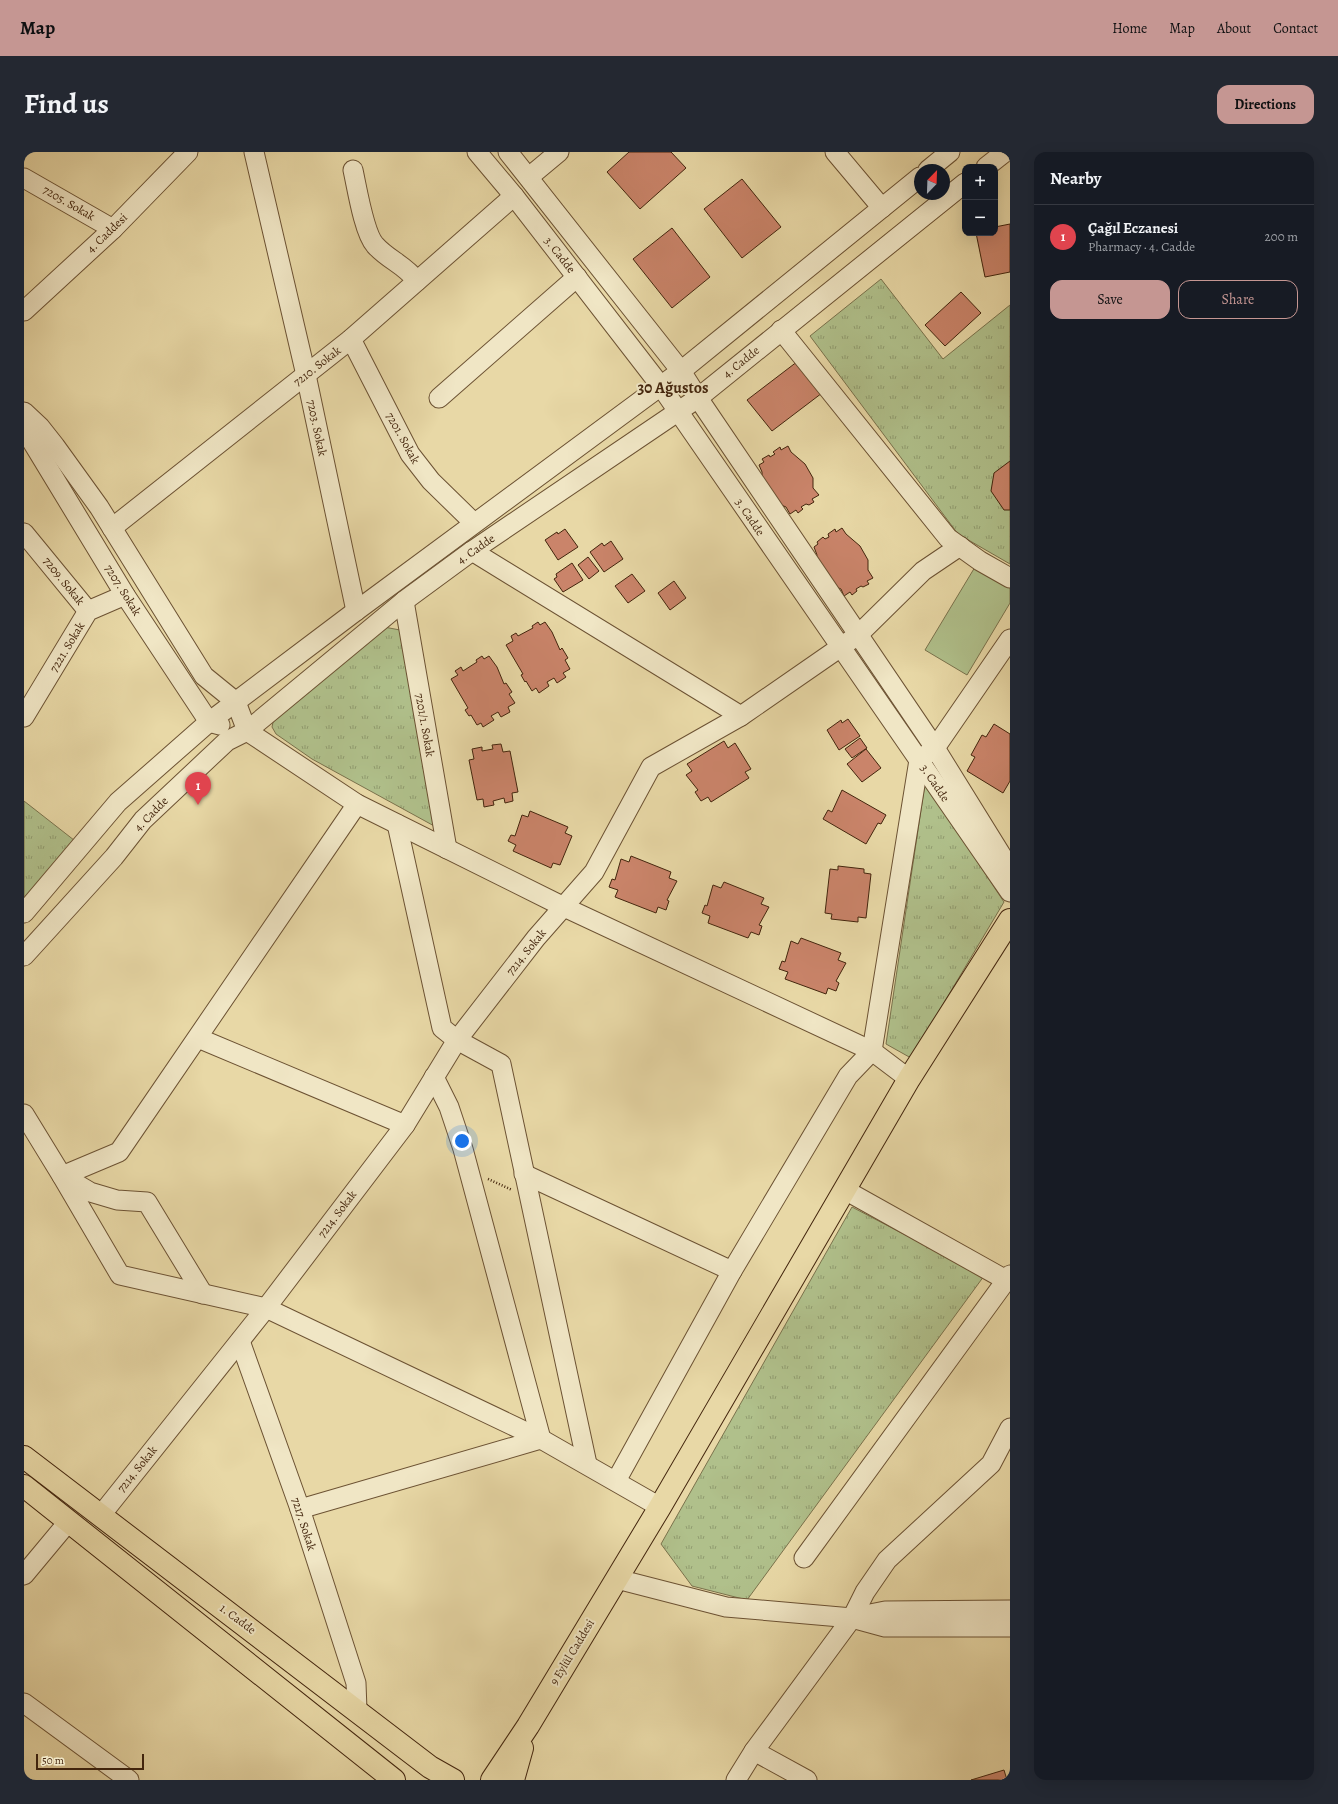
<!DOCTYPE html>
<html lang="en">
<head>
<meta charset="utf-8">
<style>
	body { margin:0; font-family:Alegreya,serif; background:#242831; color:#f1f3f6 }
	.controls { position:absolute; right:12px; top:12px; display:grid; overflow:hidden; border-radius:8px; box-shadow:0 4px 16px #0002 }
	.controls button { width:36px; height:36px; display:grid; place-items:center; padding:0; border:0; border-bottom:1px solid #363941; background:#171b24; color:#f1f3f6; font:20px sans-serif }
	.compass { position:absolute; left:890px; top:12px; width:36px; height:36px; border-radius:50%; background:#171b24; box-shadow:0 4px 16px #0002; rotate:23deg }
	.scale { position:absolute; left:12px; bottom:10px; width:108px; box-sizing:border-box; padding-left:4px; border:2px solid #43250d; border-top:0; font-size:11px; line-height:14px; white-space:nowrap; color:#43250d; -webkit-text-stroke:3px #f0e6c5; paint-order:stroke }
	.you { position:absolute; left:438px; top:989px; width:14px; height:14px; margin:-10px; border:3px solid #fff; border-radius:50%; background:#1a73e8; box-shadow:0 0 0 6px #1a73e833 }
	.badge { display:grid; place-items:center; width:26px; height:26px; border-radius:50%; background:#c59692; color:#fff; font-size:13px; font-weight:700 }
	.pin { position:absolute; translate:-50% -33px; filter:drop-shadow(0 1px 2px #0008) }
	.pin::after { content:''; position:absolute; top:21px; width:14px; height:12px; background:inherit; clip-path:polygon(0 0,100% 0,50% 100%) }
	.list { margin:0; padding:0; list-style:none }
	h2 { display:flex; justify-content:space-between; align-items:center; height:52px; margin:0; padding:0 16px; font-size:17px }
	h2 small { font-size:13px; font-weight:400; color:#9ea1a6 }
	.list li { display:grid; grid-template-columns:26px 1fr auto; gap:12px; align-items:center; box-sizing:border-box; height:64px; padding:0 16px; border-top:1px solid #363941 }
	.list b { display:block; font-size:15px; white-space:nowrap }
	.list p { margin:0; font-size:13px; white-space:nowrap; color:#9ea1a6 }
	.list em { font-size:13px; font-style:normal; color:#9ea1a6 }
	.actions { display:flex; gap:8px; padding:12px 16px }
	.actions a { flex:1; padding:9px 0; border:1px solid #c59692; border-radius:12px; text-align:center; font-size:14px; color:#c59692 }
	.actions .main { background:#c59692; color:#111 }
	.map { position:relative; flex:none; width:986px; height:1628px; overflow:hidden; border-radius:12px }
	header { display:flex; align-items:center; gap:24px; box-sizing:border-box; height:56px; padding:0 20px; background:#c59692; color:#111 }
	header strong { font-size:19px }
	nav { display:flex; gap:22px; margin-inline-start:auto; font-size:14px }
	.intro { display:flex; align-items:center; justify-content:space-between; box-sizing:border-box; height:96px; padding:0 24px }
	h1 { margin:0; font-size:28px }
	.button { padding:10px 18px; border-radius:12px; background:#c59692; color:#111; font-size:14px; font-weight:700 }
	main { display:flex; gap:24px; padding:0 24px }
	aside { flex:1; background:#171b24; border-radius:12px; box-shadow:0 4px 16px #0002 }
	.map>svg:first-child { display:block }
</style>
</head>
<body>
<header>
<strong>Map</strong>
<nav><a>Home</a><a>Map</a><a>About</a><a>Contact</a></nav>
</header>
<div class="intro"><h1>Find us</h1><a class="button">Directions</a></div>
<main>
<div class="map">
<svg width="986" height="1628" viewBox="0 0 986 1628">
	<defs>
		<pattern id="park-tufts" width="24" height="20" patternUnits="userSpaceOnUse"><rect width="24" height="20" fill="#b0c08b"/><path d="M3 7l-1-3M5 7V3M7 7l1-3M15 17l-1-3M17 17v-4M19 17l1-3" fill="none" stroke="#919c70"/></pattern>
	</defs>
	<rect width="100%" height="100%" fill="#e8d8a6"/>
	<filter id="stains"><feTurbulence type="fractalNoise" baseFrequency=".005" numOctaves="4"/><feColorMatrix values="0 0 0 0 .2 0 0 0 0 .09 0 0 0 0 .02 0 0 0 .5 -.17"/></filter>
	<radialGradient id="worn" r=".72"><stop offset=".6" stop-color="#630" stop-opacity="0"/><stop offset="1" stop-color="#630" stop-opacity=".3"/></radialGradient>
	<polygon fill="#b0c08b" stroke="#7a724c" points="951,415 986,436 986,451 943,523 901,498"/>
	<g fill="url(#park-tufts)" stroke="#7a724c">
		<polygon points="857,127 919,207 986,153 986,412 934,382 786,184"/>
		<polygon points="360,475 376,478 412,675 288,607 252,582 248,575 251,561"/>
		<polygon points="901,631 980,750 887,906 862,892"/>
		<polygon points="0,649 55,692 0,752"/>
		<polygon points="828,1055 960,1124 723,1448 668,1434 637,1392"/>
	</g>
	<g fill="#ca846a" stroke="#43250d">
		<polygon points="605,0 647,0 662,16 616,57 583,20"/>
		<polygon points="718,27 757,75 718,106 680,57"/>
		<polygon points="986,72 986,120 961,125 952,81 971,81 971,75"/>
		<polygon points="648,76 686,125 648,156 609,107"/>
		<polygon points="937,140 957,161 921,194 901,173"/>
		<polygon points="778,206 802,238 748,279 723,248"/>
		<polygon points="764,294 767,300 781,312 789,326 789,336 795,343 788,347 790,350 785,353 782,352 777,355 779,357 774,361 772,358 766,362 762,355 755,352 738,324 738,320 735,313 740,310 738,307 745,303 746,305 751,302 749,300 756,295 757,298"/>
		<polygon points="986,309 986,358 980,358 967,339 970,321"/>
		<polygon points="818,376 822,382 836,394 844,408 844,418 849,426 843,429 845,432 839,435 837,434 832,437 833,439 828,443 826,440 820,444 817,437 810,434 792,406 793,403 790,395 794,392 793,390 799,385 801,387 805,385 804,382 811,377 812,380"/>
		<polygon points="541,377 554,395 534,408 521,388 533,380 534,382"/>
		<polygon points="587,389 599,407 580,420 566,400 578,391 580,394"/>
		<polygon points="564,405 575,419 565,427 554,413"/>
		<polygon points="548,411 559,428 539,440 530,427 533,425 532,422"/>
		<polygon points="608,422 621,439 604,451 591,434"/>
		<polygon points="650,429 662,446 646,458 634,441"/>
		<polygon points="514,470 516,473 521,470 528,480 536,498 538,496 544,506 541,508 546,517 539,521 542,525 533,531 530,526 523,530 525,534 515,541 512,536 508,539 502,529 501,530 497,523 499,522 482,493 489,489 487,484 492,481 494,484 509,476 508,474"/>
		<polygon points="458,504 460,507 465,504 473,515 480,532 482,531 488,540 485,542 491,551 484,555 486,560 477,565 474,560 467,564 470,568 459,575 457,571 453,573 447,563 445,564 441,558 444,556 427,527 434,523 431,519 437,515 439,519 453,510 452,508"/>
		<polygon points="824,567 836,584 815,598 803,578 817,568 818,571"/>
		<polygon points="970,572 986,582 986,629 979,641 943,619 951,605 947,603 958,583 962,585"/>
		<polygon points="836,586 843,596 828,606 821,597"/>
		<polygon points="700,589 704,596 711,591 727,617 721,620 725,626 687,650 684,645 677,649 671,640 674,638 662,623 668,619 663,612"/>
		<polygon points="477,592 479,600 486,599 494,640 488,641 489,649 481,651 480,646 469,649 470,653 460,655 459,647 453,648 445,608 450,607 448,597 458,595 458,599 469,597 468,593"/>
		<polygon points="842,597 857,616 838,630 823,612"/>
		<polygon points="818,638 862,663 857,672 854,671 842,692 799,667 804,658 808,660"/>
		<polygon points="506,659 544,675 541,681 548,684 536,713 529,711 527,716 489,699 492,693 484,689 487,683 491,684 498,663 504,665"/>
		<polygon points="607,704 647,720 645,726 653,729 643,748 645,749 642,758 634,755 632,761 591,745 594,738 585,735 588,727 591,728 597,707 605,710"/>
		<polygon points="814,714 840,717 840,721 847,722 842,766 834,765 834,770 807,767 808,762 801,761 806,717 814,718"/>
		<polygon points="700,730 740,746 737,752 745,755 735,773 738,774 735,783 727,780 724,786 684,771 686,764 678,761 681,753 683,754 689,733 697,736"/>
		<polygon points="777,786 817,801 814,808 822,811 812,829 815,831 812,839 804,836 802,842 761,827 764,820 755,817 758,809 761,810 767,789 774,792"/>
		<polygon points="980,1618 983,1628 947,1628"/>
	</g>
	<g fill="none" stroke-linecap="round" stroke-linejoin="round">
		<g stroke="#6c5233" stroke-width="21">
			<g id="minor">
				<polyline points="230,0 282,223 332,459"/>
				<polyline points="453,0 490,44 636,233 986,740"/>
				<polyline points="484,0 657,219 674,246 911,596 986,717"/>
				<polyline points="811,0 858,56"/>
				<polyline points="962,15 981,0"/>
				<path d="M329 18C333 36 340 81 351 93 364 108 380 112 393 129"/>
				<polyline points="904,18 926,0"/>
				<polyline points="505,25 535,0"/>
				<polyline points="0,26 89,77"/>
				<polyline points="0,159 89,77 164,0"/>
				<polyline points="757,178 924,386 956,409 986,426"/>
				<polyline points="327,187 386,302 407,329 450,371"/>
				<polyline points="415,246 553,125"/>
				<polyline points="0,260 16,275 31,294 75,355 180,524 212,550 223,579 333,652 540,755 848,899 885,927"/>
				<polyline points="0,268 4,283 101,443 185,570 196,573"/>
				<polyline points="88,376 327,187 490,44"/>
				<polyline points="0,381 64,459"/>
				<polyline points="448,399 717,564 834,483 899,419 936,394"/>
				<polyline points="380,449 423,697"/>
				<polyline points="0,565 64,459 101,443"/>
				<polyline points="373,672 418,876 433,888 477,912 563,1312"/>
				<polyline points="0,761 94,650 185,570 332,459 657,219 896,25"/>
				<polyline points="0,804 90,705 119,668 203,589 223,579 380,449 448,399 674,246 941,31"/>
				<polyline points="174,886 381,973"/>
				<polyline points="0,962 38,1024 96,1123 242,1156 517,1287 636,1355"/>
				<polyline points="500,1022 708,1119"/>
				<polyline points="38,1024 95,1000 333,652"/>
				<polyline points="39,1024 66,1040 93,1048 123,1050 179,1142"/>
				<polyline points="821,1038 982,1128"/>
				<polyline points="216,1189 276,1357 332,1531 333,1558"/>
				<polyline points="592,1329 708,1119 824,924 848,899 895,608 911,596 986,487"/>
				<polyline points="276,1357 517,1287 439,997 425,955 410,925"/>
				<polyline points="77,1363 242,1156 381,973 433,888 512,786 570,720 627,615 717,564"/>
				<polyline points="780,1406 986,1123"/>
				<polyline points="0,1423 45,1369"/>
				<polyline points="593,1427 702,1455 828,1466 861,1475 986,1475"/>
				<polyline points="831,1465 861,1459 986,1458"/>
				<polyline points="0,1551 105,1628"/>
				<polyline points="730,1599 783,1628"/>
				<polyline points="712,1628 730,1599 828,1466 841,1440 863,1408 967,1312 986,1276"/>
			</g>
		</g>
		<g stroke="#43250d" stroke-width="24">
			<g id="major">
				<polyline points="0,1305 406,1615 429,1628"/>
				<polyline points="0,1334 370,1628"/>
				<polyline points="468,1628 504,1574 636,1355 885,927 986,768"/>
				<polyline points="489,1628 498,1596"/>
			</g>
		</g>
		<polyline stroke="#43250d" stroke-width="2.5" stroke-dasharray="1 2" stroke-linecap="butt" points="464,1027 488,1038"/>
		<use href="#minor" stroke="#f0e6c5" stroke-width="19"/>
		<use href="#major" stroke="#e8d8a6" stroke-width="22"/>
	</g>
	<g text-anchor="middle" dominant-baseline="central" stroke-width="4" stroke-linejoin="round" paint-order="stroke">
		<g font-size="12" fill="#43250d" stroke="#f0e6c5">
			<text transform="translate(45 51) rotate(30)">7205. Sokak</text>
			<text transform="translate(83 81) rotate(-44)">4. Caddesi</text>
			<text transform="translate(536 103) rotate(52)">3. Cadde</text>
			<text transform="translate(717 210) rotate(-39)">4. Cadde</text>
			<text transform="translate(293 214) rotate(-38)">7210. Sokak</text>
			<text transform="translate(293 276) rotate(78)">7203. Sokak</text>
			<text transform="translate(379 286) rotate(61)">7201. Sokak</text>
			<text transform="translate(726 365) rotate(56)">3. Cadde</text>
			<text transform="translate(452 397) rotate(-35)">4. Cadde</text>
			<text transform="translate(40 429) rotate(51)">7209. Sokak</text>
			<text transform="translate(99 438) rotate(58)">7207. Sokak</text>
			<text transform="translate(43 495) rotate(-59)">7221. Sokak</text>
			<text transform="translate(401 573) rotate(80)">7201/1. Sokak</text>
			<text transform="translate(911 631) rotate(56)">3. Cadde</text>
			<text transform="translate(127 662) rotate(-46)">4. Cadde</text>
			<text transform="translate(502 800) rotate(-51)">7214. Sokak</text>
			<text transform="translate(313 1062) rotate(-53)">7214. Sokak</text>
			<text transform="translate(113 1317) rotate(-51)">7214. Sokak</text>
			<text transform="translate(280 1372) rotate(72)">7217. Sokak</text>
			<text transform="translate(214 1467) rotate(37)">1. Cadde</text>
			<text transform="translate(548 1500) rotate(-59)">9 Eylül Caddesi</text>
		</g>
		<g font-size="16" font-weight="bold" fill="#43250d" stroke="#f0e6c5">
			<text x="649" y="236">30 Ağustos</text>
		</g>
	</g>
	<rect width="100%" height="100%" filter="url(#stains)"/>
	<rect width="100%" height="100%" fill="url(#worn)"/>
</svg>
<div class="controls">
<button>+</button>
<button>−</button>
</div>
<svg class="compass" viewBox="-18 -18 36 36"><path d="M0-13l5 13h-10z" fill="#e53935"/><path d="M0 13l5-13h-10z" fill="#9ea1a6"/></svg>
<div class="scale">50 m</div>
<div class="you"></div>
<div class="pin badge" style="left:174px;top:653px;background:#e0444e">1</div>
</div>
<aside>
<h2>Nearby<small></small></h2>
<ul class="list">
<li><span class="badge" style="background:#e0444e">1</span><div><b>Çağıl Eczanesi</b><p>Pharmacy · 4. Cadde</p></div><em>200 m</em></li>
</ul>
<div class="actions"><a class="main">Save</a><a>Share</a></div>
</aside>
</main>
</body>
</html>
